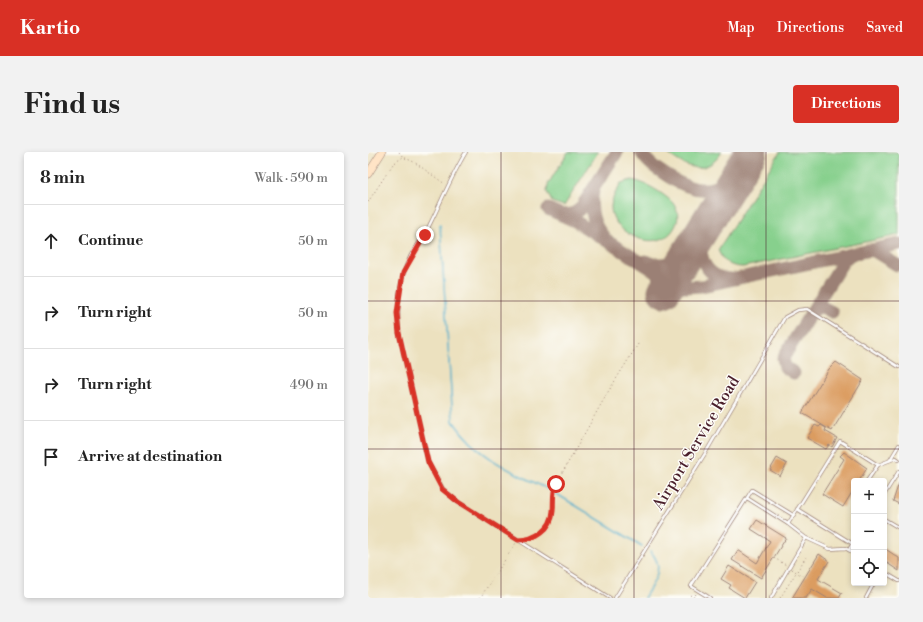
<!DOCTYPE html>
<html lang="en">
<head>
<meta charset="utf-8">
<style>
	body { margin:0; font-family:"Libre Bodoni",serif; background:#f2f2f2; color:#222 }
	.controls { position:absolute; right:12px; bottom:12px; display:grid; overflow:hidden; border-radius:4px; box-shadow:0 2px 6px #0003 }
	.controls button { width:36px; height:36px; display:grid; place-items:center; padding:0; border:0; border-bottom:1px solid #e0e0e0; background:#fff; color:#222; font:20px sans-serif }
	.stop { position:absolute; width:12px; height:12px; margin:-9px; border:3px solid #d93025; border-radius:50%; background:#fff }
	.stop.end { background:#d93025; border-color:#fff; box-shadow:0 1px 4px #0008 }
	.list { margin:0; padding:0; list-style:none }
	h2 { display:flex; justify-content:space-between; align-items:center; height:52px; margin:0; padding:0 16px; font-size:17px }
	h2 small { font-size:13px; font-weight:400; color:#767676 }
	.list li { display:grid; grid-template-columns:26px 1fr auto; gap:12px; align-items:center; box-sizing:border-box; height:72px; padding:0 16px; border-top:1px solid #e0e0e0 }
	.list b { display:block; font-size:15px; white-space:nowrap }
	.list em { font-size:13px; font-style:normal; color:#767676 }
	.icon { flex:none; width:22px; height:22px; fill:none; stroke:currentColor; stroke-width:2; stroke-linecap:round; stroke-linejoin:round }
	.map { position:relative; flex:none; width:531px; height:446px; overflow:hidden; border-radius:4px }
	header { display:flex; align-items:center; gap:24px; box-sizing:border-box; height:56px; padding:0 20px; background:#d93025; color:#fff }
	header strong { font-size:19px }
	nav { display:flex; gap:22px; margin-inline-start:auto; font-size:14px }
	.intro { display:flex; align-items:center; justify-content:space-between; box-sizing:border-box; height:96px; padding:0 24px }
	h1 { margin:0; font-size:28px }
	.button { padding:10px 18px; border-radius:4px; background:#d93025; color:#fff; font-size:14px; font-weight:700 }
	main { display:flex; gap:24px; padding:0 24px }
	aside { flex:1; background:#fff; border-radius:4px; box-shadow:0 2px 6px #0003 }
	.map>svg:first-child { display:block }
</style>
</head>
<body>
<header>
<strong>Kartio</strong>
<nav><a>Map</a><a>Directions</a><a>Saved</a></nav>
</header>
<div class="intro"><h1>Find us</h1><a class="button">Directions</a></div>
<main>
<aside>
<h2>8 min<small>Walk · 590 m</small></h2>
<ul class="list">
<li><svg class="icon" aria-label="ahead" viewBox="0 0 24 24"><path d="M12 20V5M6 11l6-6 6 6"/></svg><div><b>Continue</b></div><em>50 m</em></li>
<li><svg class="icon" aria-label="right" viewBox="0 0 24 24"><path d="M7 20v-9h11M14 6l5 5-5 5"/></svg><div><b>Turn right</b></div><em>50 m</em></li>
<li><svg class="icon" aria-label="right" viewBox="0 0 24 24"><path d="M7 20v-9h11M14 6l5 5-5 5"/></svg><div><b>Turn right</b></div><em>490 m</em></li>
<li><svg class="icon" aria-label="arrive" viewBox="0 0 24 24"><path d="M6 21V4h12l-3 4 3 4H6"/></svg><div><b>Arrive at destination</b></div></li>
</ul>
</aside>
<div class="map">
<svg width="531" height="446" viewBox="0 0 531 446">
	<rect width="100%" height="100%" fill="#fdfcf7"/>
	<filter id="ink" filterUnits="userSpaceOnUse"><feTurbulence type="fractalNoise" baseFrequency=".025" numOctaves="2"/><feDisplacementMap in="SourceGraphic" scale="8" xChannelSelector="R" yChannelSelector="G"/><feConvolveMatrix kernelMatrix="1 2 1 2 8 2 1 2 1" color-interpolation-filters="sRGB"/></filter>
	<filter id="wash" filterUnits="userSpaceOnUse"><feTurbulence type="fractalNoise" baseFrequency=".012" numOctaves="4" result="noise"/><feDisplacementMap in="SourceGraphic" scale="16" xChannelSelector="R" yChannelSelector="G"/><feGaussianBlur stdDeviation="0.9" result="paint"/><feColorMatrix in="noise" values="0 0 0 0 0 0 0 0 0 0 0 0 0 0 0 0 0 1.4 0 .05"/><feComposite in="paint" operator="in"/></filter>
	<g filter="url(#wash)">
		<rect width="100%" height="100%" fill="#ece1bf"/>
		<g fill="#87d08d" stroke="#68785c">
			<polygon points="200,0 230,0 196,54 184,50 179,40 180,32"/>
			<path d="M298 0H354C338 25 317 16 298 0Z"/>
			<path d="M412 0H531V83L375 115C362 115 355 110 350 98Z"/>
			<path d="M264 28C277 30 295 41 304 50 309 56 311 63 309 70 297 106 242 84 243 54 244 46 249 38 253 31Z"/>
		</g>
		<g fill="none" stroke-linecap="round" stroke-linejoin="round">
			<g stroke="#4dadcc" stroke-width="1.5">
				<path d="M72 73 85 269C109 305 144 320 182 338"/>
				<polyline points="187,341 274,394"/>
				<path d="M276 446C286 430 298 415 282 399"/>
			</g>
			<g stroke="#9b8075" stroke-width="13">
				<path d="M273 0C280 12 290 18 301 25 339 49 357 36 381 3"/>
				<path d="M225 40C221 56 225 73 236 85"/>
				<polyline points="180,57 207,69 303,129 318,135 334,134 531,92"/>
				<polyline points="194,63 205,62 212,57 249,0"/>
				<path d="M335 77C329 100 334 126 363 127"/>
				<polyline points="500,98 506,99 529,113"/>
				<path d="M277 109C297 117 312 109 324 94"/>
				<polyline points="445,159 452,154 464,160"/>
				<polyline points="426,221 417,215 415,206 476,108 483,102"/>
			</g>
			<polyline stroke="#9b8075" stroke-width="33" points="296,139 383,0"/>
		</g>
		<g id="blocks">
			<g fill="#db9c60">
				<polygon points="468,210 495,228 464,279 434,261 461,217"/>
				<polygon points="447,273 451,275 453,273 458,276 457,279 469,286 464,295 461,293 458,297 439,286"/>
				<polygon points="476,300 499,316 491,329 486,329 486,337 475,355 454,342 476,307 472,304"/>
				<polygon points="409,306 419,312 412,324 402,318"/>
				<polygon points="531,331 531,352 525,349"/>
				<polygon points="389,368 418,386 393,426 364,408 370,398 389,411 402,389 383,377"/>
				<polygon points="516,396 531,406 531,419 516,409"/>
				<polygon points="451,402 461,409 450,427 474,441 471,446 459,446 444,437 438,446 424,446"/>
				<polygon points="361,414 387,430 377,446 361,436 363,433 353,427"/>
			</g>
		</g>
	</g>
	<g filter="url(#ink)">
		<use href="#blocks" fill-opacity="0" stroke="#9b8075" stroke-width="1"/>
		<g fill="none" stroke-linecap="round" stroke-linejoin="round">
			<g stroke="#9b8075" stroke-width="4">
				<g id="lane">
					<path d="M98 0C84 23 74 48 62 72 57 83 49 93 43 103 30 128 29 154 31 181L60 310 75 337 90 350 242 446"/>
					<polyline points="522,308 531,293"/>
					<polyline points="499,329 510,313"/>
					<polyline points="516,343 531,319"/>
					<polyline points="379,346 420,372"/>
					<polyline points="429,357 485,392"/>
					<polyline points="516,367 531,376"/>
					<polyline points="438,386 462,397 477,396 486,401"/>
					<polyline points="481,398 486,389"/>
					<polyline points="516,420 531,429"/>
					<polyline points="247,446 338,300 417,165 430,158 439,157 531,215"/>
					<polyline points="342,446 323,434 384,338 425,363"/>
					<polyline points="403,446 438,386 420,372 472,289 510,313 528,306 531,308"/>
					<polyline points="498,446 506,431"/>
				</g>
			</g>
			<g stroke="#9b8075" stroke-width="8">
				<polyline id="secondary" points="0,22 14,0"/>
			</g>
			<g stroke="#9b8075" stroke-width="1" stroke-dasharray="1 3" stroke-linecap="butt">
				<polyline points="31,0 35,5"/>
				<polyline points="0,50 25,12 35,5 46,10 77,32"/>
				<path d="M157 388C174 383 186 372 186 354 186 345 184 340 188 332L240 240 272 189"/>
				<polyline points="406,406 418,413"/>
				<polyline points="424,417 437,426"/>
				<polyline points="322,443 327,446"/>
				<polyline points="112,446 148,391"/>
				<polyline points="325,446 328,442"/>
				<polyline points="412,446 438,405"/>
			</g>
			<use href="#lane" stroke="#fff" stroke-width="2.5"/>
			<use href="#secondary" stroke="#ffe4c6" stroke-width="7"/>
		</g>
	</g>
	<g fill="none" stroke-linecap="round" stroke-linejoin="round" filter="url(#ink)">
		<path stroke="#d93025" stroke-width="5" d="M57 83 35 121 29 161 31 181 60 310 74 337 90 350 150 388C167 388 184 377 185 359 186 349 184 341 188 332"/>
	</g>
	<path fill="none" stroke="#4a1f2b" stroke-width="1" stroke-opacity="0.55" d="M133 0V446M266 0V446M398 0V446M0 149H531M0 297H531"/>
	<g text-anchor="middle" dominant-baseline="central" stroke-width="3" stroke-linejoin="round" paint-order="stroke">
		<g font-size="16" fill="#4a1f2b" stroke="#fdfcf7">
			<text transform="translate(328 291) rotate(-59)">Airport Service Road</text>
		</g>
	</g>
</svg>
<div class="controls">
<button>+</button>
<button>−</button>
<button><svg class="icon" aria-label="locate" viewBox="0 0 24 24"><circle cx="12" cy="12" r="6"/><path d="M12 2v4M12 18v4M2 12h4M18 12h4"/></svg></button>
</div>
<div class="stop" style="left:188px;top:332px"></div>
<div class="stop end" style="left:57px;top:83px"></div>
</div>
</main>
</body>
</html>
